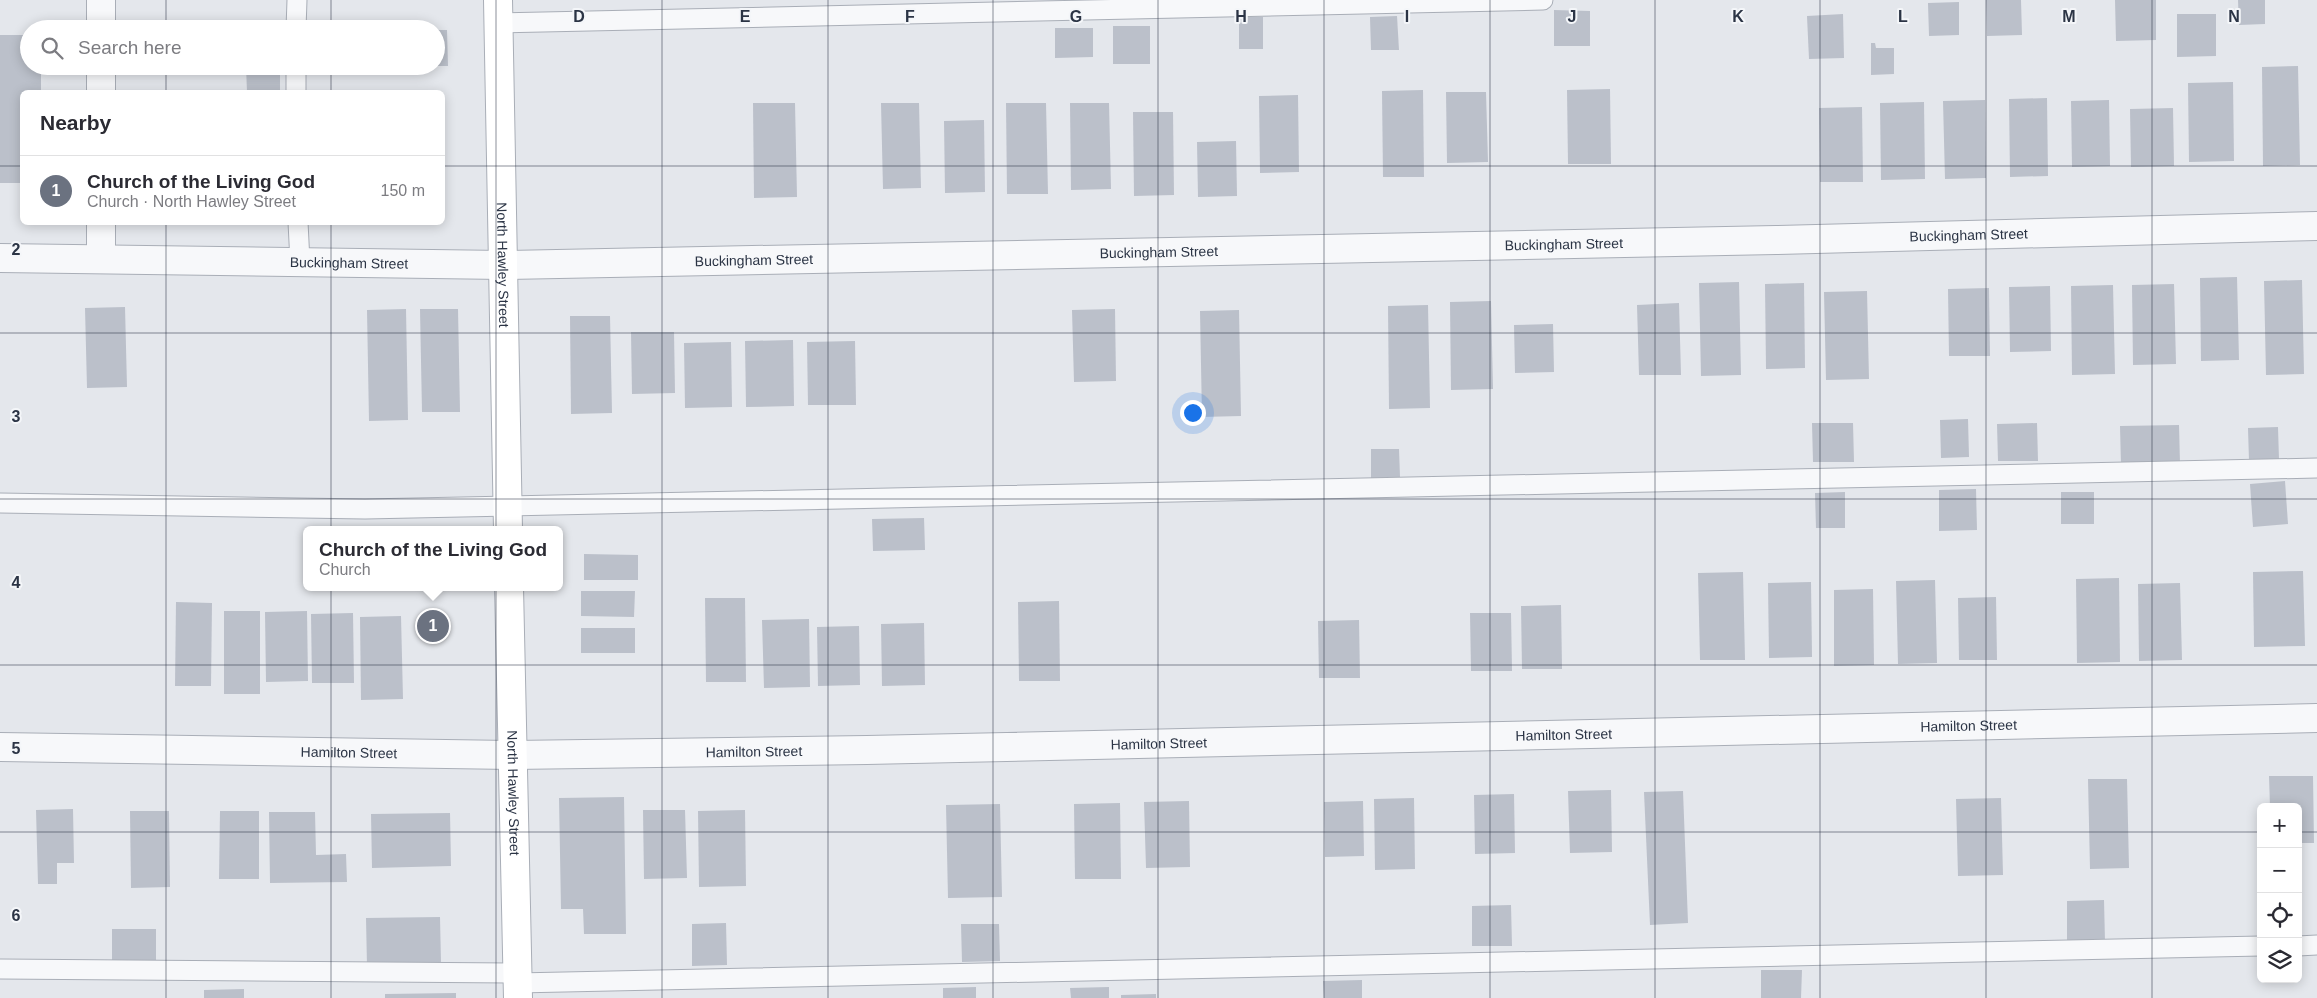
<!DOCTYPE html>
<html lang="en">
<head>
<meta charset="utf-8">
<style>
	body { margin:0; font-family:Helvetica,sans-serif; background:#f7f7f7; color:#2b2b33 }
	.controls { position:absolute; right:15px; bottom:15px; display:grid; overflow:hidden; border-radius:8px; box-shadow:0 2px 12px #0003 }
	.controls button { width:45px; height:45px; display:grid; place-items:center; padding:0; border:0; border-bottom:1px solid #e1e1e2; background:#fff; color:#2b2b33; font:25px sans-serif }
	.you { position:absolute; left:1192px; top:412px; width:18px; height:18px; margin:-12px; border:4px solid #fff; border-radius:50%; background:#1a73e8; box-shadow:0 0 0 8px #1a73e833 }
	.badge { display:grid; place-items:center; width:32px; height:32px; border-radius:50%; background:#111827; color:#fff; font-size:16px; font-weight:700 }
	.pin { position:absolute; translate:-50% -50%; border:2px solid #fff; box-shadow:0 1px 5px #0006 }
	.popup { position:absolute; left:303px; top:526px; width:260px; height:65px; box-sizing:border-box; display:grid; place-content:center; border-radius:8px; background:#fff; filter:drop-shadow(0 1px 4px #0005); font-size:16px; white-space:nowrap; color:#7c7c81 }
	.popup b { font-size:19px; color:#2b2b33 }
	.popup::after { content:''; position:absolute; left:50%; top:100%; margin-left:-10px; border:10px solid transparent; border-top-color:#fff }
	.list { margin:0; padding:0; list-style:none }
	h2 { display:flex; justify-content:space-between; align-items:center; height:65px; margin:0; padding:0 20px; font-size:21px }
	h2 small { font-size:16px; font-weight:400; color:#7c7c81 }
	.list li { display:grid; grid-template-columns:32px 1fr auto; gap:15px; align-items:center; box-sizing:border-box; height:70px; padding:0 20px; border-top:1px solid #e1e1e2 }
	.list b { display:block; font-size:19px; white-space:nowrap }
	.list p { margin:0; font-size:16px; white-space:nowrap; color:#7c7c81 }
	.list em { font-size:16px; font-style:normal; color:#7c7c81 }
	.icon { flex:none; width:28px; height:28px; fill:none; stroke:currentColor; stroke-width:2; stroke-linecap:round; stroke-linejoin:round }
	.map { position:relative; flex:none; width:2317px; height:998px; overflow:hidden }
	.search { position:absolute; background:#fff; box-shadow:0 2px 12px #0003; left:20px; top:20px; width:425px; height:55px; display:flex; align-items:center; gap:12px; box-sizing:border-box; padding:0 18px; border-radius:28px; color:#7c7c81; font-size:19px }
	.panel { position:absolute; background:#fff; box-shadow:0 2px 12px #0003; left:20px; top:90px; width:425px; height:135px; border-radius:8px }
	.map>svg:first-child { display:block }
</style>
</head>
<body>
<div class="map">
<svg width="2317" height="998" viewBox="0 0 2317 998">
	<rect width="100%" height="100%" fill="#e4e7ec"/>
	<g fill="#bbc0ca">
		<polygon points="1986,0 2021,0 2022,35 1987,36"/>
		<polygon points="2115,0 2156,0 2156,40 2116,41"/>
		<polygon points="2238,0 2265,0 2265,24 2239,25"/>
		<polygon points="1959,2 1959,35 1929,36 1928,3"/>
		<polygon points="1554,10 1590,11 1590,46 1554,46"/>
		<polygon points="1843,14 1844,58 1809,59 1807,16"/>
		<polygon points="2177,14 2216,14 2216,56 2177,57"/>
		<polygon points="1397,16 1399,50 1371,50 1370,17"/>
		<rect x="1239" y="17" width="24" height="32"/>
		<rect x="1113" y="26" width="37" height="38"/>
		<polygon points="1055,28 1093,28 1093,57 1055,58"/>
		<polygon points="436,30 447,30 448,66 436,66"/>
		<polygon points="0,35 29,35 29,66 41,66 41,92 22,92 22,183 0,183"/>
		<polygon points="1871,43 1875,43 1876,48 1894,48 1894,74 1871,75"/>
		<polygon points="246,66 280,66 280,92 247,92"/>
		<polygon points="2298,66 2300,165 2263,166 2262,67"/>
		<polygon points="2233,82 2234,161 2189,162 2188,83"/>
		<polygon points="1610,89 1611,164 1568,164 1567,90"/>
		<polygon points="1423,90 1424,177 1383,177 1382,91"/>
		<polygon points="1446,92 1486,92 1488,162 1447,163"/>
		<polygon points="1298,95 1299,172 1260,173 1259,96"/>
		<polygon points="2047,98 2048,176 2010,177 2009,99"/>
		<polygon points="1985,100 1986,178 1945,179 1943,101"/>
		<polygon points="2109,100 2110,166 2072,167 2071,101"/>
		<polygon points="1924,102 1925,179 1881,180 1880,103"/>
		<polygon points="753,103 795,103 797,197 754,198"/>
		<polygon points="881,103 919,103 921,188 883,189"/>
		<polygon points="1006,103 1046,103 1048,194 1007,194"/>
		<polygon points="1070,103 1109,103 1111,189 1071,190"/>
		<polygon points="1862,107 1863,182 1820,182 1819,108"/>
		<polygon points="2173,108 2174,166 2131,167 2130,109"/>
		<polygon points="442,110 444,110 445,146 442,146"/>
		<polygon points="1133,112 1173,112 1174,195 1134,196"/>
		<polygon points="984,120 985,192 945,193 944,121"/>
		<polygon points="1236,141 1237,196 1198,197 1197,142"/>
		<polygon points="2237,277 2239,360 2201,361 2200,278"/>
		<polygon points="2302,280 2304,374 2266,375 2264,281"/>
		<polygon points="1739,282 1741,375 1701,376 1699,283"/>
		<polygon points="1804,283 1805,368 1766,369 1765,284"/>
		<polygon points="2174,284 2176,364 2133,365 2132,285"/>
		<polygon points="2113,285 2115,374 2072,375 2071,286"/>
		<polygon points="2050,286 2051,351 2010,352 2009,287"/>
		<polygon points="1989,288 1990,356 1949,356 1948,289"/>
		<polygon points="1867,291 1869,379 1826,380 1824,292"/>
		<polygon points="1491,301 1493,389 1451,390 1450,302"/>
		<polygon points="1679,303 1681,375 1639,375 1637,305"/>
		<polygon points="1428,305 1430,408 1389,409 1388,306"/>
		<polygon points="125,307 127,387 87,388 85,308"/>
		<polygon points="406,309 408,420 369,421 367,310"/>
		<polygon points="420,309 458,309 460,412 422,412"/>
		<polygon points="1115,309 1116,381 1074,382 1072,310"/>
		<polygon points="1239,310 1241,416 1202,417 1200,311"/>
		<polygon points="570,316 610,316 612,413 571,414"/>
		<polygon points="1553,324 1554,372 1515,373 1514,325"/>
		<polygon points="631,332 674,332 675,393 632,394"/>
		<polygon points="793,340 794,406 746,407 745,341"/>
		<polygon points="855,341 856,405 808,405 807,342"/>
		<polygon points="731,342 732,407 685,408 684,343"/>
		<polygon points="1968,419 1969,457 1941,458 1940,420"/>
		<polygon points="1812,423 1853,423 1854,462 1813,462"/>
		<polygon points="2037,423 2038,461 1998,461 1997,424"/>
		<polygon points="2179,425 2180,464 2121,465 2120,426"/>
		<polygon points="2278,427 2279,460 2249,461 2248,428"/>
		<polygon points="1371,449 1399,449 1400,477 1371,478"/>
		<polygon points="2285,481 2288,524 2253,527 2250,484"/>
		<polygon points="1976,489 1977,530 1939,531 1939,490"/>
		<polygon points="1845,492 1845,528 1816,528 1815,493"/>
		<rect x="2061" y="492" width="33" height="32"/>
		<polygon points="924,518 925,550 873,551 872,519"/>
		<polygon points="584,554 638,555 638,580 584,580"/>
		<polygon points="2303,571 2305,646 2254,647 2253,572"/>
		<polygon points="1743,572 1745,660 1700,660 1698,573"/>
		<polygon points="2119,578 2120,662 2077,663 2076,579"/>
		<polygon points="1935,580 1937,663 1898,664 1896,581"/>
		<polygon points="1811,582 1812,657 1769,658 1768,583"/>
		<polygon points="2180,583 2182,660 2139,661 2138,584"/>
		<polygon points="1873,589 1874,665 1834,666 1834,590"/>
		<polygon points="581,591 635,591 634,617 581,616"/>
		<polygon points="1996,597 1997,660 1959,660 1958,598"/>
		<polygon points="705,598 745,598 746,682 706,682"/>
		<polygon points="1059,601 1060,681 1019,681 1018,602"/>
		<polygon points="176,602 212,603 211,686 175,686"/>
		<polygon points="1561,605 1562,669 1522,669 1521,606"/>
		<rect x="224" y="611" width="36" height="83"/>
		<polygon points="307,611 308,681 266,682 265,612"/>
		<polygon points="353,613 354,683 312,683 311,614"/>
		<polygon points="1470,613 1511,613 1512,671 1471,671"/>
		<polygon points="401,616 403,699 361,700 360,617"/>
		<polygon points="809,619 810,687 764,688 762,620"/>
		<polygon points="1359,620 1360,678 1319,678 1318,621"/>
		<polygon points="924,623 925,685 882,686 881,624"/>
		<polygon points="859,626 860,685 818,686 817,627"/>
		<rect x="581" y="628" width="54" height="25"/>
		<polygon points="2269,776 2313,776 2314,843 2298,843 2298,807 2270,807"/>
		<polygon points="2088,779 2127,779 2129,868 2090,869"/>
		<polygon points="1611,790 1612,852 1570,853 1568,791"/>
		<polygon points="1683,791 1688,923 1650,925 1644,792"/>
		<polygon points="1514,794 1515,853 1475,854 1474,795"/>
		<polygon points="624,797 626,934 584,934 583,909 561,909 559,798"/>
		<polygon points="1414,798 1415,869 1375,870 1374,799"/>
		<polygon points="2001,798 2003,875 1958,876 1956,799"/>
		<polygon points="1189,801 1190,867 1146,868 1144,802"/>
		<polygon points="1363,801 1364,856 1325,857 1324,802"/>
		<polygon points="1120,803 1121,879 1075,879 1074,804"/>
		<polygon points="1000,804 1002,897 948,898 946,805"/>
		<polygon points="73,809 74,863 57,863 57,884 38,884 36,810"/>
		<polygon points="643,810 685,810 687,878 644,879"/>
		<polygon points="745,810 746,886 699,887 698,811"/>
		<polygon points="130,811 169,811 170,887 131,888"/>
		<polygon points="220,811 259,811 259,879 219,879"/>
		<polygon points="269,812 315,812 316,855 346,854 347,882 270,883"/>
		<polygon points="450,813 451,866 372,868 371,814"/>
		<polygon points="2104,900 2105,942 2067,943 2067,901"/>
		<polygon points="1511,905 1512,946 1472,946 1472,906"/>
		<polygon points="440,917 441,964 367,966 366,918"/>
		<polygon points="726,923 727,965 692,966 692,924"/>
		<polygon points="961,924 999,924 1000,961 962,962"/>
		<polygon points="112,929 156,929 156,960 112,961"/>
		<polygon points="1761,970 1802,970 1801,998 1761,998"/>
		<polygon points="1362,980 1362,998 1324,998 1323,981"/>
		<polygon points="976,987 976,998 943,998 943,988"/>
		<polygon points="1109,987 1109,998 1071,998 1070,988"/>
		<polygon points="244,989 244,998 204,998 204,990"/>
		<polygon points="456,993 456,998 385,998 385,994"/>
		<polygon points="1156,994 1156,998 1121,998 1121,995"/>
	</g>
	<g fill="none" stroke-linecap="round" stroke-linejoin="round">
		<g stroke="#a9aeb7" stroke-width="21">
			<g id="lane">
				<polyline points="498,23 1543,0"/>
				<polyline points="296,29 297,0"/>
				<polyline points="296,92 296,66"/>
				<polyline points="298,222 300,262"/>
				<polyline points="0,503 365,509 2317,468"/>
				<polyline points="2298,946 2317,945"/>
				<polyline points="0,969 517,973"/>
				<polyline points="517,983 2261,946"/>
			</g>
		</g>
		<g stroke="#a9aeb7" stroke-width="30">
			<g id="street">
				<polyline points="101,0 101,29"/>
				<polyline points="101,66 101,92"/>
				<polyline points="101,222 101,259"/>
				<path id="s1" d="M0 258 503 265 1776 240 2317 226"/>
				<path id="s2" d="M0 747 513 755 867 750 2317 718"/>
			</g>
		</g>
		<g stroke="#a9aeb7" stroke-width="30">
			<g id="secondary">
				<path id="s3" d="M498 0 508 530"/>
				<path id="s4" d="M509 587 518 998"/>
			</g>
		</g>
		<use href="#lane" stroke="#f7f8fa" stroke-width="19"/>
		<use href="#street" stroke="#f7f8fa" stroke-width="28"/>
		<use href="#secondary" stroke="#fff" stroke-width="28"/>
	</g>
	<path fill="none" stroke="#2b3445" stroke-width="1" stroke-opacity="0.55" d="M166 0V29M331 0V29M496 0V998M662 0V998M828 0V998M993 0V998M1158 0V998M1324 0V998M1490 0V998M1655 0V998M1820 0V998M1986 0V998M2152 0V998M166 66V92M331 66V92M0 166H22M442 166H2317M166 222V998M331 222V998M0 333H2317M0 499H2317M0 665H2317M0 832H2261M2298 832H2317"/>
	<g text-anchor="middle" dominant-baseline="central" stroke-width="4" stroke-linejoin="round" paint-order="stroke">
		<g font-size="14" fill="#2b3445" stroke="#f4f6f9">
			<text stroke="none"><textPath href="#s1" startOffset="1969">Buckingham Street</textPath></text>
			<text stroke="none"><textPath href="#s1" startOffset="1564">Buckingham Street</textPath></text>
			<text stroke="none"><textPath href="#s1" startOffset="1159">Buckingham Street</textPath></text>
			<text stroke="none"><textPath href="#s1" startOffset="754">Buckingham Street</textPath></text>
			<text stroke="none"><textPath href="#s1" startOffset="349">Buckingham Street</textPath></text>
			<text stroke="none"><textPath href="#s3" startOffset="265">North Hawley Street</textPath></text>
			<text stroke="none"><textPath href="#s2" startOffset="1969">Hamilton Street</textPath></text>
			<text stroke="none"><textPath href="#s2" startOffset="1564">Hamilton Street</textPath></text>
			<text stroke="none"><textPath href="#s2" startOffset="1159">Hamilton Street</textPath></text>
			<text stroke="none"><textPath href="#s2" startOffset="754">Hamilton Street</textPath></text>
			<text stroke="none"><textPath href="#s2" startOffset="349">Hamilton Street</textPath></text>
			<text stroke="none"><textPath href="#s4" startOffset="206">North Hawley Street</textPath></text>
		</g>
	</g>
	<g font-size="16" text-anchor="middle" font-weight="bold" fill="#2b3445" stroke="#f4f6f9" stroke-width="4" stroke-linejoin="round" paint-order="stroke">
		<text x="579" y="22">D</text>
		<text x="745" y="22">E</text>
		<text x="910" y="22">F</text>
		<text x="1076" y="22">G</text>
		<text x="1241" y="22">H</text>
		<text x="1407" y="22">I</text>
		<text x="1572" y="22">J</text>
		<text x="1738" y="22">K</text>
		<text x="1903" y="22">L</text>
		<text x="2069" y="22">M</text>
		<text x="2234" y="22">N</text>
		<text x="16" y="255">2</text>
		<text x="16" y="422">3</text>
		<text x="16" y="588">4</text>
		<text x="16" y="754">5</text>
		<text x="16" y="921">6</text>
	</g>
</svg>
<div class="controls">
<button>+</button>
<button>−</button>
<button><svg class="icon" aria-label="locate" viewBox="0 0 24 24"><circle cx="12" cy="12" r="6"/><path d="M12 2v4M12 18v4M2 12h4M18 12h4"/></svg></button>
<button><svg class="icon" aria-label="layers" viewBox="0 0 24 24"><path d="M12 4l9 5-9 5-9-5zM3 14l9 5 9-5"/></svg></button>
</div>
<div class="you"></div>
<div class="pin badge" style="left:433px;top:626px;background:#6b7280">1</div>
<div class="popup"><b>Church of the Living God</b>Church</div>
<div class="search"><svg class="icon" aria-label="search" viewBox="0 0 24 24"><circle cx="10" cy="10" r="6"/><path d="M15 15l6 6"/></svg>Search here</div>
<section class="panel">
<h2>Nearby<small></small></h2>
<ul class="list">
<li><span class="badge" style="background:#6b7280">1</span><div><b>Church of the Living God</b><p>Church · North Hawley Street</p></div><em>150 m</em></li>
</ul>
</section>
</div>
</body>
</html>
